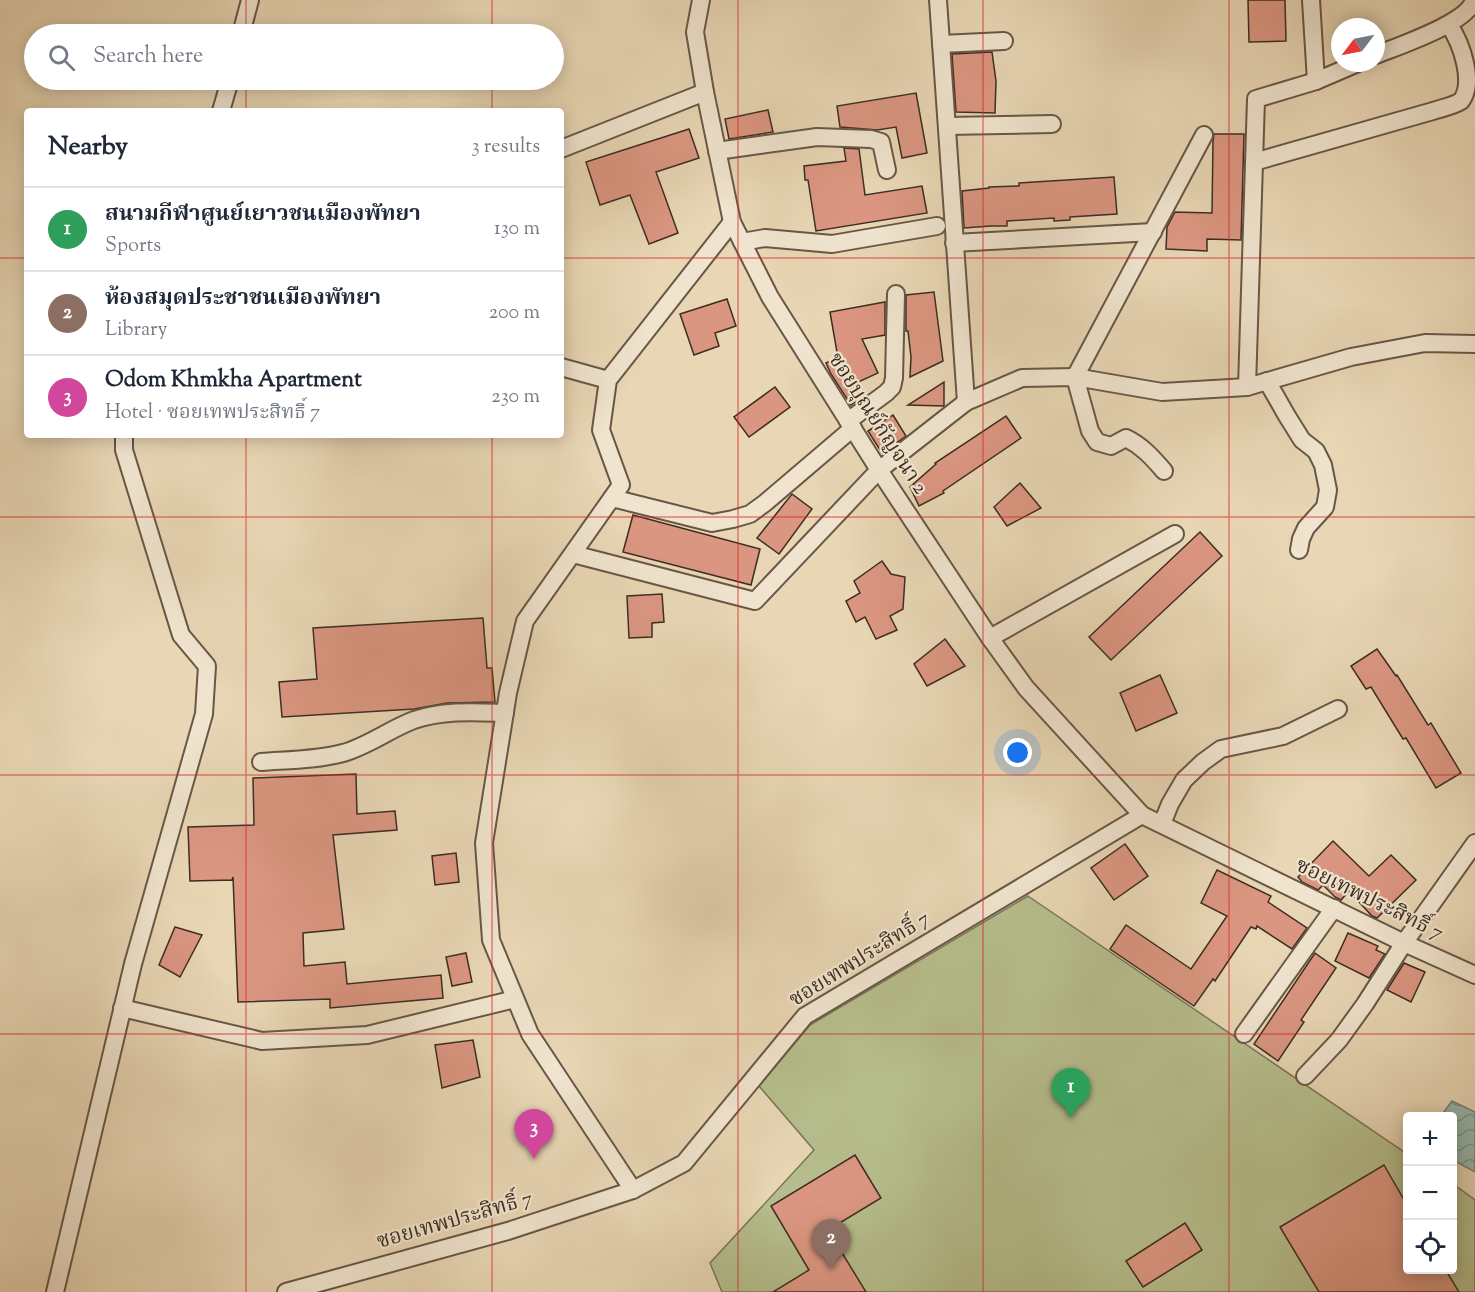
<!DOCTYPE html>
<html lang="en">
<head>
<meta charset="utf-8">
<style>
	body { margin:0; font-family:"Sorts Mill Goudy","Noto Serif Thai",serif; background:#f6f6f7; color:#1f2937 }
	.controls { position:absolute; right:18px; bottom:18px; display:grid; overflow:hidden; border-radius:6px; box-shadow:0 3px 15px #0003 }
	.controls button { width:54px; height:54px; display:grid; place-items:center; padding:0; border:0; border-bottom:2px solid #e0e1e3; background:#fff; color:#1f2937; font:30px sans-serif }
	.compass { position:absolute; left:1331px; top:18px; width:54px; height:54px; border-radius:50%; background:#fff; box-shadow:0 3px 15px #0003; rotate:238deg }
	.you { position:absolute; left:1018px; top:753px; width:21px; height:21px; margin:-15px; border:4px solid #fff; border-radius:50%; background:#1a73e8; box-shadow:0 0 0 9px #1a73e833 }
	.badge { display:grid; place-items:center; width:39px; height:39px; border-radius:50%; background:#8f2418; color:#fff; font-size:20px; font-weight:700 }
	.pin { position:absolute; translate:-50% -50px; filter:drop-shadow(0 2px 3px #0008) }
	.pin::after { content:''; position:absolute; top:32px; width:21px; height:18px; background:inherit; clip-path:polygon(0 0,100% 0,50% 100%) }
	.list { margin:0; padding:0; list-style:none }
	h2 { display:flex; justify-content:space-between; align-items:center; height:78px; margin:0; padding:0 24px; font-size:26px }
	h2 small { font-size:20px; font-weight:400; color:#747a83 }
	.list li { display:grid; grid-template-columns:39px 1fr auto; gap:18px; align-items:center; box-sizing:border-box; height:84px; padding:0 24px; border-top:2px solid #e0e1e3 }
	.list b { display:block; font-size:22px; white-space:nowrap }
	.list p { margin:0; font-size:20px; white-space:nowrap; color:#747a83 }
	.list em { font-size:20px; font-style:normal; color:#747a83 }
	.icon { flex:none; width:33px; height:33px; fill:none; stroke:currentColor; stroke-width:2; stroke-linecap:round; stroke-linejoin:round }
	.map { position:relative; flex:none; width:1475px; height:1292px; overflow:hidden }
	.search { position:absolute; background:#fff; box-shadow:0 3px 15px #0003; left:24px; top:24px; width:540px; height:66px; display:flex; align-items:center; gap:15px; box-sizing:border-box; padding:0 21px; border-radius:33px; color:#747a83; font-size:22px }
	.panel { position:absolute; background:#fff; box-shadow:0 3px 15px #0003; left:24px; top:108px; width:540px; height:330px; border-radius:6px }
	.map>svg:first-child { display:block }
</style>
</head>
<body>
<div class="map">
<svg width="1475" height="1292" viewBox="0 0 1475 1292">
	<defs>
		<pattern id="water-waves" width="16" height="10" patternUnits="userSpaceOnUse" patternTransform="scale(1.5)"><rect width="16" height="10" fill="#97b9ad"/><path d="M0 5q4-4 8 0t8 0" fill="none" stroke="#7c978c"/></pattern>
	</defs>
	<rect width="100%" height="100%" fill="#e8d6b4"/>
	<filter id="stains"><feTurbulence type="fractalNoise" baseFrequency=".00333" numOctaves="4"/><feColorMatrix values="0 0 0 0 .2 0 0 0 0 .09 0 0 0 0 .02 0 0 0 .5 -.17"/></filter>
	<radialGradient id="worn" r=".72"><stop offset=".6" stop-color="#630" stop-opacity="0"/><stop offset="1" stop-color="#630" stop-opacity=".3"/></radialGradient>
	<polygon fill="#b6bd8c" stroke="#7a7558" stroke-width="1.5" points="1028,896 1407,1154 1408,1270 1452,1270 1453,1184 1475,1200 1475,1292 722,1292 710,1263 814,1150 759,1086 810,1025"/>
	<polygon fill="url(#water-waves)" stroke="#738176" stroke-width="1.5" points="1452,1101 1475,1112 1475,1172 1453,1160 1452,1116 1441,1116"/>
	<g fill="#db9681" stroke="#3d2d23" stroke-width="1.5">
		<polygon points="1248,0 1285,0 1286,41 1249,42"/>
		<polygon points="992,52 996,81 995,113 956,112 952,54"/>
		<polygon points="916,93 927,153 902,158 896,127 877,130 840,127 837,106"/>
		<polygon points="768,110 773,132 729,139 725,119"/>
		<polygon points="689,129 699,158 656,172 678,233 649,244 630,195 600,205 586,162"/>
		<polygon points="1214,134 1244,134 1241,240 1207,239 1207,251 1166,249 1167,227 1175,212 1212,213 1213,141"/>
		<polygon points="844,148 859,149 865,195 922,186 927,213 816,231 808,180 805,180 804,166 846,161"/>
		<polygon points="1114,177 1117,214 1070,217 1070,220 1054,221 1054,218 1007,221 1007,226 991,226 964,228 962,191 989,188 989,187 1019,186 1019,183"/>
		<polygon points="934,292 943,361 910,377 911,357 908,331 906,331 906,295"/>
		<polygon points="727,299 736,326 715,333 719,346 694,355 680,314"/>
		<polygon points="885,302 885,335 862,339 878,373 856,383 863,397 851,405 831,374 826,363 838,358 830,312"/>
		<polygon points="944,382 944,406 908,405"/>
		<polygon points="775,387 790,407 749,437 734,417"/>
		<polygon points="893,415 906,436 882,453 868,431"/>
		<polygon points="1006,416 1021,438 943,491 944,493 919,506 910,487 936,464 935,463"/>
		<polygon points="1020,483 1041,508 1007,526 994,507"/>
		<polygon points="792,494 812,509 779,554 757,538"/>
		<polygon points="633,515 760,549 751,585 623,552"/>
		<polygon points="1200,532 1222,556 1111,660 1089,637"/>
		<polygon points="882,561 891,574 905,577 903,609 890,616 897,630 876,639 865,617 856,622 846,601 860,593 854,581"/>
		<polygon points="662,594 664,622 652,623 652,637 629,638 627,596"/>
		<polygon points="483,618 487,668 492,668 495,702 447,703 414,709 282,717 279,682 317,679 313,628"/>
		<polygon points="945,639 965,666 927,686 914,664"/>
		<polygon points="1377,649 1396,676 1397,675 1428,725 1431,723 1461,773 1436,788 1406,738 1403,739 1371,687 1366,689 1351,666"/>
		<polygon points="1160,675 1177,713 1136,731 1120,693"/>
		<polygon points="356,774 357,814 395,811 397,830 333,835 344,929 303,933 304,966 345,962 347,984 441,975 443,998 330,1008 330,999 238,1002 233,877 232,880 190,881 188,827 254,825 253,778"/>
		<polygon points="1333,841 1369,876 1391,855 1416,880 1377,918 1372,916 1349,891 1341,900 1335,897 1323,885 1318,890 1302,882 1298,877"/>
		<polygon points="1125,844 1148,876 1114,900 1091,868"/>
		<polygon points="456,853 459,882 435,885 432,856"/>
		<polygon points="1217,870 1271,896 1268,902 1307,928 1292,949 1257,926 1256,929 1251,927 1215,981 1213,979 1194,1006 1110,949 1126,925 1191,969 1227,916 1201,903"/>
		<polygon points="175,927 202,935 180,977 159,965"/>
		<polygon points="1348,933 1378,946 1376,950 1385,954 1369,978 1335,961"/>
		<polygon points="466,953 472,982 452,986 446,957"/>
		<polygon points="1315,953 1336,968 1301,1020 1304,1022 1278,1061 1254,1044"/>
		<polygon points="1404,963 1425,972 1411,1002 1387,990"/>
		<polygon points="473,1040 480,1077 442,1088 435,1045"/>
		<polygon points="855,1155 881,1198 828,1230 866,1292 773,1292 809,1270 771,1206"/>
		<polygon points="1384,1165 1407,1205 1407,1269 1445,1269 1459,1292 1319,1292 1280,1227"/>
		<polygon points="1185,1223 1202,1250 1143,1287 1126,1261"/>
	</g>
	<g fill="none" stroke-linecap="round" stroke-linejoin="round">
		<g stroke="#685747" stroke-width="20">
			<g id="street">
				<polyline points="701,0 695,32 705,92 732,222 770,297 879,470 990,638 1026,688 1142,815 1404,943 1475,975"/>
				<polyline points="938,0 966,402"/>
				<polyline points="241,34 250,0"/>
				<polyline points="941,44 1004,41"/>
				<path d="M1376 55C1398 46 1468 23 1474 0"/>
				<polyline points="1316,81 1358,63"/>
				<polyline points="221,111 230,80"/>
				<polyline points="947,126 1052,124"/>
				<polyline points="561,149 705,92"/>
				<polyline points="717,151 817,137 871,139 881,142 887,170"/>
				<path d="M1254 162 1433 111C1442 108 1453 106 1461 101 1475 83 1462 44 1449 25"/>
				<polyline points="742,242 765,238 832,244 937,226"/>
				<polyline points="954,243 1153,232"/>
				<polyline points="561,367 608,380"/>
				<polyline points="1267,381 1287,416 1302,440 1316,451 1323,465 1328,490 1325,507 1306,528 1301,539 1299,550"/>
				<polyline points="1247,387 1256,99 1316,81 1311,0"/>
				<polyline points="848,421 886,393 892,387 894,378 896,294"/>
				<path d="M1164 471C1152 457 1142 446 1126 438L1111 446 1097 442 1090 431 1075 377 1204 135"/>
				<polyline points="612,498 712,523 733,519 750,514 765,503 853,428"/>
				<polyline points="573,554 755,601 879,470 966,402 1022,378 1075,377 1162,392 1247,387 1351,357 1425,343 1475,344"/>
				<polyline points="990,638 1175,534"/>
				<path d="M261 762C288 760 317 760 343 753 368 746 390 729 414 720 444 710 474 712 505 713"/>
				<polyline points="1162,824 1170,804 1184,780 1203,762 1221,749 1283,736 1338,709"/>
				<polyline points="122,1008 262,1041 367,1035 515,999"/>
				<polyline points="1244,1034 1334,908"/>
				<polyline points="1305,1076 1339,1040 1365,1004 1404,943 1475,843"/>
				<polyline points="633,1190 530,1034 491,940 484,843 508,693 525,621 621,485 601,430 608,380 732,222"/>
				<polyline points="55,1292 133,964 204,714 207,666 181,635 124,450 124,435"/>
				<polyline points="286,1292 508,1231 633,1190 684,1163 805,1016 1142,815"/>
			</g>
		</g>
		<use href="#street" stroke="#f0e4ce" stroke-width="16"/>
	</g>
	<path fill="none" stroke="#d62828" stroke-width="1.5" stroke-opacity="0.55" d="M246 0V34M492 0V34M738 0V1292M983 0V1292M1229 0V1292M246 80V111M492 80V111M0 258H27M561 258H1475M246 435V1292M492 435V1292M0 517H1475M0 775H1475M0 1034H1475"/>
	<g text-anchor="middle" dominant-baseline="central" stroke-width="4.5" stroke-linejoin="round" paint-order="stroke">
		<g font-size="21" fill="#3d2d23" stroke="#f0e4ce">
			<text transform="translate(877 424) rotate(57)">ซอยบุณย์กัญจนา 2</text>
			<text transform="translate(1369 900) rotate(26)">ซอยเทพประสิทธิ์ 7</text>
			<text transform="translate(860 960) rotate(-32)">ซอยเทพประสิทธิ์ 7</text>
			<text transform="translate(455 1221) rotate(-16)">ซอยเทพประสิทธิ์ 7</text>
		</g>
	</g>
	<rect width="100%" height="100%" filter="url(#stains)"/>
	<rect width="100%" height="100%" fill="url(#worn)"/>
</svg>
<div class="controls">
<button>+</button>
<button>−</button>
<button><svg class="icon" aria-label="locate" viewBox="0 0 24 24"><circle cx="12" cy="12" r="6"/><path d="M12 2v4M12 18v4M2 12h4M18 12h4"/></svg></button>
</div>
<svg class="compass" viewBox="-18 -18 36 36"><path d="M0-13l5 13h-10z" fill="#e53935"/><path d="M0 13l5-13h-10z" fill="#747a83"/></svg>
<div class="you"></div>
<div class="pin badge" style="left:1071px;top:1118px;background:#2e9e5b">1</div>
<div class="pin badge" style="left:831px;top:1269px;background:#8d6e63">2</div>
<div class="pin badge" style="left:534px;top:1159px;background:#d1479c">3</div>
<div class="search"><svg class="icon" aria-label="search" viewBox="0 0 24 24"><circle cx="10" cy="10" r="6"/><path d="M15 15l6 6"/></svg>Search here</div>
<section class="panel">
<h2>Nearby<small>3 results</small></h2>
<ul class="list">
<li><span class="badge" style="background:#2e9e5b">1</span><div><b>สนามกีฬาศูนย์เยาวชนเมืองพัทยา</b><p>Sports</p></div><em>130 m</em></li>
<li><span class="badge" style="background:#8d6e63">2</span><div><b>ห้องสมุดประชาชนเมืองพัทยา</b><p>Library</p></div><em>200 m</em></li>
<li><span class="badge" style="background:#d1479c">3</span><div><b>Odom Khmkha Apartment</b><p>Hotel · ซอยเทพประสิทธิ์ 7</p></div><em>230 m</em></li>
</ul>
</section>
</div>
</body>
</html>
